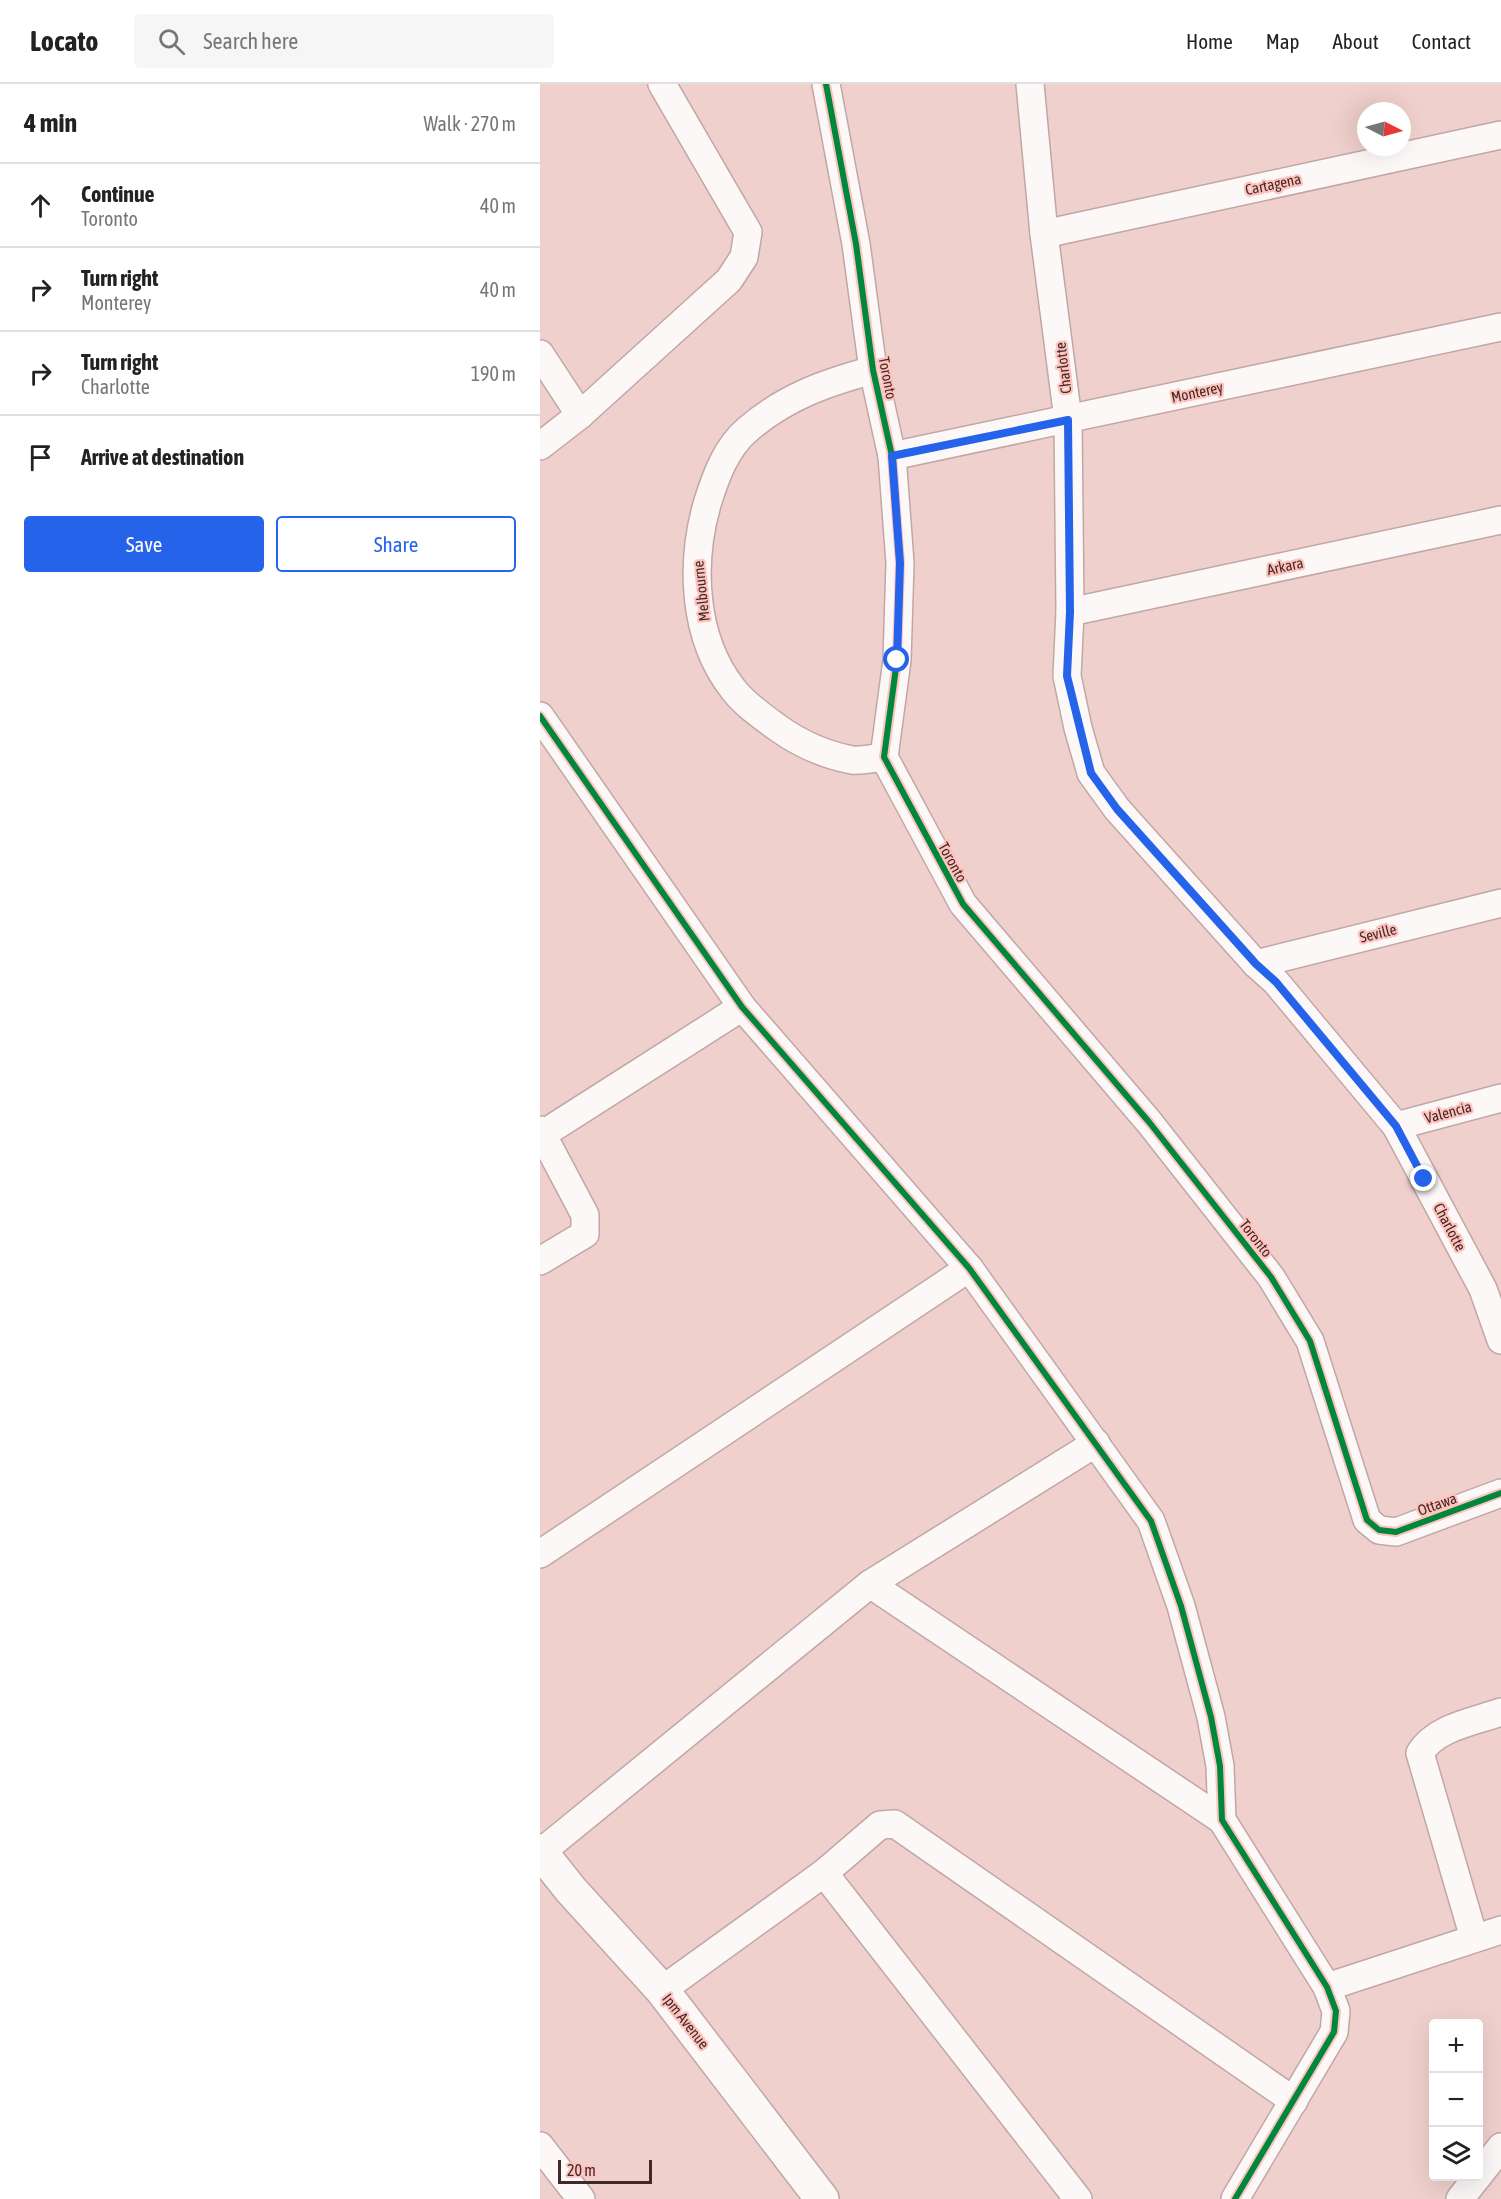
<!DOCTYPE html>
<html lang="en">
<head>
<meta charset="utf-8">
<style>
	body { margin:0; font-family:"Asap Condensed",sans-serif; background:#f6f6f6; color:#222 }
	.controls { position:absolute; right:18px; bottom:18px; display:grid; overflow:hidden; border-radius:6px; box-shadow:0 6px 24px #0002 }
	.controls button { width:54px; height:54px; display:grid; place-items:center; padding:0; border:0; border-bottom:2px solid #e0e0e0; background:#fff; color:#222; font:30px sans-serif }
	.compass { position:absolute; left:817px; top:18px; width:54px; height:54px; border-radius:50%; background:#fff; box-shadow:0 6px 24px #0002; rotate:96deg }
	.scale { position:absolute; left:18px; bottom:15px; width:94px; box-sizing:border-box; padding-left:6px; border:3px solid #402928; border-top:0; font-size:16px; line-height:21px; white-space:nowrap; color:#402928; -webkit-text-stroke:4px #ffc3be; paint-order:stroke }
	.stop { position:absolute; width:18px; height:18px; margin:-14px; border:4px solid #2563eb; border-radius:50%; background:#fff }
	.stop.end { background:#2563eb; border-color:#fff; box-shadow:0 2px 6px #0008 }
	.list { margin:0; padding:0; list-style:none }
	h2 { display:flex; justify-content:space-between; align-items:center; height:78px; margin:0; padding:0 24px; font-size:26px }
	h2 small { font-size:20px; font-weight:400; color:#767676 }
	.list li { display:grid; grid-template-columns:39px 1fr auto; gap:18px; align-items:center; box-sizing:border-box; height:84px; padding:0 24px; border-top:2px solid #e0e0e0 }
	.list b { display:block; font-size:22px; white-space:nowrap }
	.list p { margin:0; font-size:20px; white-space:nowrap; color:#767676 }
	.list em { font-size:20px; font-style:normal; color:#767676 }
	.actions { display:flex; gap:12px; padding:18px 24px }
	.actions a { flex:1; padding:14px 0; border:2px solid #2563eb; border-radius:6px; text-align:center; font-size:21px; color:#2563eb }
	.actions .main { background:#2563eb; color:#fff }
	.icon { flex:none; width:33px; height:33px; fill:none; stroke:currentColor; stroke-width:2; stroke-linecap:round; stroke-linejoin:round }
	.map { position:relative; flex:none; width:961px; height:2115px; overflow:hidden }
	header { display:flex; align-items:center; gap:36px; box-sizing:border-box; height:84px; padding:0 30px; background:#fff; border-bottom:2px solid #e0e0e0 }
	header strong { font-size:28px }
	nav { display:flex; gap:33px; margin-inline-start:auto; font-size:21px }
	.search { width:420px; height:54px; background:#f6f6f6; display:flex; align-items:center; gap:15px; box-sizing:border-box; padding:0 21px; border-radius:6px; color:#767676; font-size:22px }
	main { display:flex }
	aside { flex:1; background:#fff }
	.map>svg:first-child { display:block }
</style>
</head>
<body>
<header>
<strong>Locato</strong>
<div class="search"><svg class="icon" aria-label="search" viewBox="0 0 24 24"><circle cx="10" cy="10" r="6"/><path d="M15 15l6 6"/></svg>Search here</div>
<nav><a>Home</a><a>Map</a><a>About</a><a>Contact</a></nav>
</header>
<main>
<aside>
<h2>4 min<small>Walk · 270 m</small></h2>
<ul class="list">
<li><svg class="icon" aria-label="ahead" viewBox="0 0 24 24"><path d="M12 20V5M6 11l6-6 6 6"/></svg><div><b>Continue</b><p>Toronto</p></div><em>40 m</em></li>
<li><svg class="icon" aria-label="right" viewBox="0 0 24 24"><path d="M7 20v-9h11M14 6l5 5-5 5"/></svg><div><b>Turn right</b><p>Monterey</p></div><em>40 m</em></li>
<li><svg class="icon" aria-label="right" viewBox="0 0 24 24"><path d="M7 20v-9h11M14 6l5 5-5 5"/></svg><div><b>Turn right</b><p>Charlotte</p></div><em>190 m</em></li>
<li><svg class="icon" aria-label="arrive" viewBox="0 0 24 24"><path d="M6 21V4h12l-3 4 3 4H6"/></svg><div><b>Arrive at destination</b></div></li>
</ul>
<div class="actions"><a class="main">Save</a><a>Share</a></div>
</aside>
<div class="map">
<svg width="961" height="2115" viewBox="0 0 961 2115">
	<rect width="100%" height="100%" fill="#f0d0cd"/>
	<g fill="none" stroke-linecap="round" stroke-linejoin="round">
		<g stroke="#c0a7a5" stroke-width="30">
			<g id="minor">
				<polyline points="286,0 316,160 333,286 352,372 360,479 357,576 344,673 423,820 609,1038 731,1193 770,1257 827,1436 839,1446 856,1448 961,1409"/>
				<polyline points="490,0 504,150 528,335 530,528 527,592 538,644 551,689 577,725 716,880 736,898 856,1042 943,1205 961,1256"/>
				<polyline points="504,150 961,51"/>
				<polyline points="0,270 40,331"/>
				<path d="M333 286C285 299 245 313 207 346 186 364 176 392 168 417 150 477 152 553 193 605 204 620 223 633 238 644 259 659 286 671 312 676 322 677 334 674 344 673"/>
				<polyline points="0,362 40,331 189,196 204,173 208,148 122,0"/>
				<polyline points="352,372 961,243"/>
				<polyline points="530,528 961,436"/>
				<polyline points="0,632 202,923 429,1184 611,1437 641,1522 671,1633 680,1682 682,1736 787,1903 796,1927 794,1948 695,2115"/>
				<polyline points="716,880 961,819"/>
				<polyline points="856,1042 961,1014"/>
				<polyline points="0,1046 45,1131 45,1150 0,1177"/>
				<polyline points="3,1050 202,923"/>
				<polyline points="0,1470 429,1184"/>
				<polyline points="330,1500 682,1736"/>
				<polyline points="0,1769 330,1500 556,1359"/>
				<polyline points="284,1789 538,2115"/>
				<path d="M934 1854 880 1669C896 1643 933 1638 961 1628"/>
				<polyline points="787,1903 961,1846"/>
				<polyline points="122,1906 284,1789 340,1741 355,1740 754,2017"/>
				<polyline points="0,2062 41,2115"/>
				<polyline points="938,2092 961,2063"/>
				<polyline points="920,2115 938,2092"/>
			</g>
		</g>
		<g stroke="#c0a7a5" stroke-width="36">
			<polyline id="tertiary" points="0,1767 31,1806 122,1906 282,2115"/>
		</g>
		<use href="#minor" stroke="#fdf8f8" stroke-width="27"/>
		<use href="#tertiary" stroke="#fdf8f8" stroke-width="33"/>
		<g stroke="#ffc3be" stroke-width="10">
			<g id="cycleway">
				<polyline points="286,0 316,160 333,286 352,372 360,479 357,576 344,673 423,820 609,1038 731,1193 770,1257 827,1436 839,1446 856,1448 961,1409"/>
				<polyline points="0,632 202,923 429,1184 611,1437 641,1522 671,1633 680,1682 682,1736 787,1903 796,1927 794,1948 695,2115"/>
			</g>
		</g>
		<use href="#cycleway" stroke="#00873e" stroke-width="6"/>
	</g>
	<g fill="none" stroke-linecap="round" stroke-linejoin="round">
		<polyline stroke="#2563eb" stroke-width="8" points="357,576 360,479 352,372 528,336 530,528 527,592 551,689 577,725 716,880 736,898 856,1042 884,1095"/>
	</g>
	<g text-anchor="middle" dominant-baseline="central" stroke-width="4.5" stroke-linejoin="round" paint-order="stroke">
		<g font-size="15" fill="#402928" stroke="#ffc3be">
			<text transform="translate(733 100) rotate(-12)">Cartagena</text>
			<text transform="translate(523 284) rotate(-97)">Charlotte</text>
			<text transform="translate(348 294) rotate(79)">Toronto</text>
			<text transform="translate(657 308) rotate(-12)">Monterey</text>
			<text transform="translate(745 482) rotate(-12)">Arkara</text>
			<text transform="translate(161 507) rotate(-96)">Melbourne</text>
			<text transform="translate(413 778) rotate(61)">Toronto</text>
			<text transform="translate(838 849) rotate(-14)">Seville</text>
			<text transform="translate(908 1028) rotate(-15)">Valencia</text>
			<text transform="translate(910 1143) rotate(62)">Charlotte</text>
			<text transform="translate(716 1154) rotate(52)">Toronto</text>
			<text transform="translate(897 1420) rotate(-20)">Ottawa</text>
			<text transform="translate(146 1937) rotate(52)">Ipm Avenue</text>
		</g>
	</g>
</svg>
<div class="controls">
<button>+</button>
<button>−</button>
<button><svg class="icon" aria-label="layers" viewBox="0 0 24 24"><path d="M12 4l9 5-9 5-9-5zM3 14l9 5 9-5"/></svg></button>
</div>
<svg class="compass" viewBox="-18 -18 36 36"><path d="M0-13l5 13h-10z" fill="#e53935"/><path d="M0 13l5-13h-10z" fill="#767676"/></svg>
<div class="scale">20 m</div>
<div class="stop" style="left:357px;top:576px"></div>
<div class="stop end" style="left:884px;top:1095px"></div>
</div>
</main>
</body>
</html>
